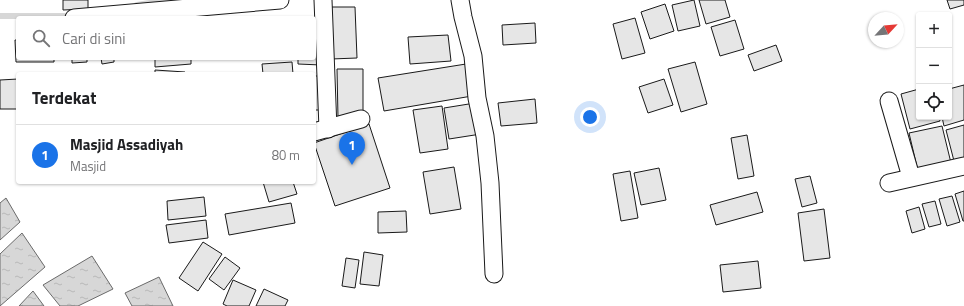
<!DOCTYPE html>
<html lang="id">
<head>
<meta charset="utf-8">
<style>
	body { margin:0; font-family:"Titillium Web",sans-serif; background:#f2f2f2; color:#202124 }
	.controls { position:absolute; right:12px; top:12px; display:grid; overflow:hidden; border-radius:4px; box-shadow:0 1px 3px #0004 }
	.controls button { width:36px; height:36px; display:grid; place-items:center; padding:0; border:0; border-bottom:1px solid #e0e0e0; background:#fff; color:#202124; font:20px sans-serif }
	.compass { position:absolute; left:868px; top:12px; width:36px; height:36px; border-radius:50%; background:#fff; box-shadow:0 1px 3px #0004; rotate:64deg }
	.you { position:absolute; left:590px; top:117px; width:14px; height:14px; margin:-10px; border:3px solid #fff; border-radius:50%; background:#1a73e8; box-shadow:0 0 0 6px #1a73e833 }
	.badge { display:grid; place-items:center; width:26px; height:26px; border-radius:50%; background:#1a73e8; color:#fff; font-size:13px; font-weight:700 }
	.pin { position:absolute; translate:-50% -33px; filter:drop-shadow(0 1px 2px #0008) }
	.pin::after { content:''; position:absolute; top:21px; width:14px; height:12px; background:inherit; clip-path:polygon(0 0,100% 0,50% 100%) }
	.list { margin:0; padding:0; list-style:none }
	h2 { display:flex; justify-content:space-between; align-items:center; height:52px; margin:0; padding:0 16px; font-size:17px }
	h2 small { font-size:13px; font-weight:400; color:#757577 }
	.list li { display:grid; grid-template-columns:26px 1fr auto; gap:12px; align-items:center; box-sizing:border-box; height:60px; padding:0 16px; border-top:1px solid #e0e0e0 }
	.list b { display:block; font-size:15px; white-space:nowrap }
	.list p { margin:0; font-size:13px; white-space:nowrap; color:#757577 }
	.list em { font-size:13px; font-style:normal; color:#757577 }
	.icon { flex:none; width:22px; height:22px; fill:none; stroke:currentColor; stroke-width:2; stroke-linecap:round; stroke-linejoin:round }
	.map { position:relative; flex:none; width:964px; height:306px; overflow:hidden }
	.search { position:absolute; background:#fff; box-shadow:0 1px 3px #0004; left:16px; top:16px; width:300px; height:44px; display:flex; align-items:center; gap:10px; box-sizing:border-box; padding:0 14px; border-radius:4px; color:#757577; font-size:15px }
	.panel { position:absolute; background:#fff; box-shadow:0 1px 3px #0004; left:16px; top:72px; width:300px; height:112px; border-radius:4px }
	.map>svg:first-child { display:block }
</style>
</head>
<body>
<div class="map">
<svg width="964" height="306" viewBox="0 0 964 306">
	<defs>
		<pattern id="water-ripples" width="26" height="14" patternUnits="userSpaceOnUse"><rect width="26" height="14" fill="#d7d7d7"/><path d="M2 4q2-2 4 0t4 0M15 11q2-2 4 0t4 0" fill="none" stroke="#b8b8b8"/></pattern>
	</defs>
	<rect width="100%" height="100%" fill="#fff"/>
	<g fill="url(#water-ripples)" stroke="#6a6a6a">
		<polygon points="6,198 20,222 0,240 0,203"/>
		<polygon points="22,233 45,267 0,306 0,254"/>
		<polygon points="92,256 113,289 78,306 60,306 43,285"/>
		<polygon points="159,277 173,306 132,306 125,293"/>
		<polygon points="33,291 44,306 19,306"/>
	</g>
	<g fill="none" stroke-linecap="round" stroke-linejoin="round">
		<g stroke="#d7d7d7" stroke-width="6">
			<polyline points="137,5 168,0"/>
			<polyline points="0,16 72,16"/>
		</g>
	</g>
	<g fill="#e6e6e6" stroke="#1a1a1a">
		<polygon points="63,0 88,0 88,9 63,10"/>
		<polygon points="694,0 700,26 678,31 672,5"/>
		<polygon points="699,0 725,0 730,17 706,24"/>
		<polygon points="947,0 964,0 964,5 950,9"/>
		<polygon points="665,4 674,31 650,39 641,12"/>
		<polygon points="330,7 355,7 357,58 331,59"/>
		<polygon points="635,18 645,53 622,59 613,24"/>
		<polygon points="735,20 744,49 720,56 711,27"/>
		<polygon points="535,23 536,43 503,45 502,25"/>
		<polygon points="314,34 322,34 321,65 298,64 298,58 314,58"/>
		<polygon points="448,35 451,61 410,64 408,37"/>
		<polygon points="15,40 18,40 18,58 54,58 54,62 16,62"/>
		<polygon points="776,45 782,61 754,71 748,55"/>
		<polygon points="72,58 87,58 87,62 72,63"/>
		<polygon points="101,58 114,58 114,62 102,64"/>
		<polygon points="155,58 191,58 191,64 155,67"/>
		<polygon points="292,62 293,74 263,74 262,64"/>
		<polygon points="695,62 707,104 681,112 668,69"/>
		<polygon points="466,64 472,96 384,111 378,78"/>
		<polygon points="337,69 363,69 363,118 338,118"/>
		<polygon points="155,70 185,72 185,74 155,74"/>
		<polygon points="314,76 318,76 319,110 314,110"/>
		<polygon points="18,79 18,109 0,109 0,80"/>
		<polygon points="664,79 673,105 648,113 639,87"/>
		<polygon points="964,85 964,120 944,126 942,117 949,117 949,89"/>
		<polygon points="919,89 919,117 939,117 940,121 910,129 901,94"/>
		<polygon points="535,99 537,123 501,126 498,103"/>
		<polygon points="475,103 481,134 449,139 444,108"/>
		<polygon points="442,106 448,149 420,153 413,110"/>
		<polygon points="369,124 390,188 335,206 314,143"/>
		<polygon points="964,125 964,159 954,161 946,130"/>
		<polygon points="942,126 951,163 918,171 909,133"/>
		<polygon points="747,135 754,176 738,179 731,138"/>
		<polygon points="454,167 461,209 430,214 423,172"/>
		<polygon points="659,168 666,200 641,205 634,173"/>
		<polygon points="630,171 638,218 621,221 613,174"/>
		<polygon points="810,176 817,203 802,207 795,179"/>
		<polygon points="263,182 293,182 297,194 269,202"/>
		<polygon points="964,191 964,221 963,221 955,194"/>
		<polygon points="757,192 763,212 716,225 710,205"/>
		<polygon points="952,196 960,222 947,226 939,199"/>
		<polygon points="204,197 206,216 168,220 167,201"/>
		<polygon points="935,201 941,224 929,227 922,204"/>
		<polygon points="291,203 295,223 229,235 225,214"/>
		<polygon points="919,207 925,229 912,233 906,211"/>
		<polygon points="824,209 830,258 804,261 798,213"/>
		<polygon points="406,211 407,232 378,233 378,212"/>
		<polygon points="206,220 208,238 169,243 166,225"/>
		<polygon points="203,242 222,254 198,291 179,278"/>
		<polygon points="364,252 383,255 379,286 360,284"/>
		<polygon points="225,257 240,268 224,290 209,279"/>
		<polygon points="346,258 359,260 355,288 342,286"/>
		<polygon points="758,261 761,288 723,292 720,265"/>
		<polygon points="233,280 256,290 249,306 227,306 223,304"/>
		<polygon points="264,289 288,300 285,306 256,306"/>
	</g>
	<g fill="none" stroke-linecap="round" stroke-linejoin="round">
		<g stroke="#1a1a1a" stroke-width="19">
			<g id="minor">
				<polyline points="323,0 328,129"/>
				<polyline points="460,0 463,17 473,56 477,98 485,136 490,183 494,274"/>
				<polyline points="74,18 280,0"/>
				<polyline points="889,101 911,177"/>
				<polyline points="314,132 361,119"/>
				<polyline points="889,183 964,166"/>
			</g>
		</g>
		<use href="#minor" stroke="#fff" stroke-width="17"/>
	</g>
</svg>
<div class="controls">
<button>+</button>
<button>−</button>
<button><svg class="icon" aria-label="locate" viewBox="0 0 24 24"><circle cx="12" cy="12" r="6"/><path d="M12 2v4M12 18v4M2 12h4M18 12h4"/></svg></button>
</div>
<svg class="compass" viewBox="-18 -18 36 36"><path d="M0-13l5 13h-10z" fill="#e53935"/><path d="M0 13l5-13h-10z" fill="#757577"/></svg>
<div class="you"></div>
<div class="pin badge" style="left:352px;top:165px">1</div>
<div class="search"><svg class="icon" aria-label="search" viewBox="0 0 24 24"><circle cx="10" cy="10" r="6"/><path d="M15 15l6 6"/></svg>Cari di sini</div>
<section class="panel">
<h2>Terdekat<small></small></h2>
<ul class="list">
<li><span class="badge">1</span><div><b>Masjid Assadiyah</b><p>Masjid</p></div><em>80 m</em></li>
</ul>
</section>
</div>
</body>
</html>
